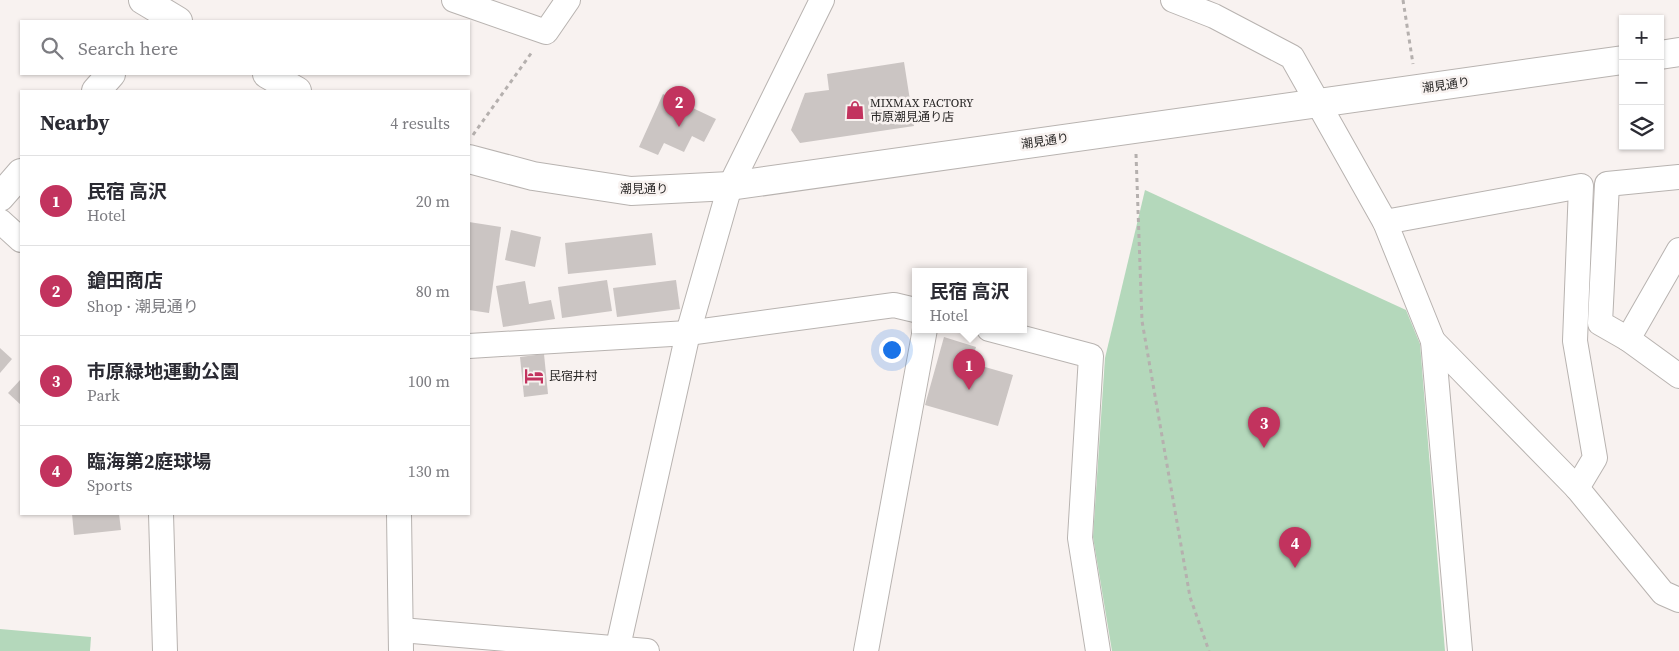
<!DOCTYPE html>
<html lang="en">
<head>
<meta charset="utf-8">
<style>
	body { margin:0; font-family:"Source Serif 4","Noto Sans JP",serif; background:#f2f2f3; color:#2b2b33 }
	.controls { position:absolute; right:15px; top:15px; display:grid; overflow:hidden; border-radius:0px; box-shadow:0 1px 4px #0004 }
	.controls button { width:45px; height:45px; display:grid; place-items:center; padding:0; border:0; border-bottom:1px solid #e1e1e2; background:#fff; color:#2b2b33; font:25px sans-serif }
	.you { position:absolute; left:891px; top:349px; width:18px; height:18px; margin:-12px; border:4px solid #fff; border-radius:50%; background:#1a73e8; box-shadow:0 0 0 8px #1a73e833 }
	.badge { display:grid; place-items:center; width:32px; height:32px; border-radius:50%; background:#c2335e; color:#fff; font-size:16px; font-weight:700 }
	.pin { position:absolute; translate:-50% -41px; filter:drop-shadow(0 1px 2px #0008) }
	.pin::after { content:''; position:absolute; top:26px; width:18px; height:15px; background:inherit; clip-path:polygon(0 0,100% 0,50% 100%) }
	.popup { position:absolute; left:912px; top:268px; width:115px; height:65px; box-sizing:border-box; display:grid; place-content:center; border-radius:0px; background:#fff; filter:drop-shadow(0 1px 4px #0005); font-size:16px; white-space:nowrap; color:#7c7c81 }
	.popup b { font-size:19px; color:#2b2b33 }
	.popup::after { content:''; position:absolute; left:50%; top:100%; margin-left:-10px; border:10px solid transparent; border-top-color:#fff }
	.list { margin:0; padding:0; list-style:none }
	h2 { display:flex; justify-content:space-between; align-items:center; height:65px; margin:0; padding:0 20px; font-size:21px }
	h2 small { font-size:16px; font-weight:400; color:#7c7c81 }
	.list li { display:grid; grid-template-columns:32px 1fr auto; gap:15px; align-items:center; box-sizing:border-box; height:90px; padding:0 20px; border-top:1px solid #e1e1e2 }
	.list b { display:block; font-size:19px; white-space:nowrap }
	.list p { margin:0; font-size:16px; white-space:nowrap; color:#7c7c81 }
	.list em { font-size:16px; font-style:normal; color:#7c7c81 }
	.icon { flex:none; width:28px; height:28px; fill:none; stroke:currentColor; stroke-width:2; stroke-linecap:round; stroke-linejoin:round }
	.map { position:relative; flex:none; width:1679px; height:651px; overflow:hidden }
	.search { position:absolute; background:#fff; box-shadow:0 1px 4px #0004; left:20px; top:20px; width:450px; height:55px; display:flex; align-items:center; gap:12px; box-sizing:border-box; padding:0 18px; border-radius:0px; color:#7c7c81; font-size:19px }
	.panel { position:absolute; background:#fff; box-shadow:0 1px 4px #0004; left:20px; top:90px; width:450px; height:425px; border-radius:0px }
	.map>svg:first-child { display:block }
</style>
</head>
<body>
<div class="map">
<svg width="1679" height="651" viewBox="0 0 1679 651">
	<rect width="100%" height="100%" fill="#f8f2f0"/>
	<g fill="#b4d8bb">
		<polygon points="1145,190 1406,310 1420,344 1445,651 1112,651 1093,537 1105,358"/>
		<polygon points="0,629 91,637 90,651 0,651"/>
	</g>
	<g fill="#cbc5c3">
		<polygon points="904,62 914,126 800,143 791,130 805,93 829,90 827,74"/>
		<polygon points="663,94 716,119 704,142 692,136 684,152 664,143 658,155 639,147"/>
		<polygon points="469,222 501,227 489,313 469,310"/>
		<polygon points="511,230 541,237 535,267 505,260"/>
		<polygon points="652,233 656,265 568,274 565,243"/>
		<polygon points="607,280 612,311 562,318 558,287"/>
		<polygon points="676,280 680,309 617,317 613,288"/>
		<polygon points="525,281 529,304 551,300 555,319 503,327 496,286"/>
		<polygon points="944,337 976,347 971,363 1013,375 998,426 925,405"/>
		<polygon points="0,348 12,359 0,373"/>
		<polygon points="544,354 548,394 524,397 520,357"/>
		<polygon points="21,379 21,405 8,393"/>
		<polygon points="72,514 119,514 121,530 74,535"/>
	</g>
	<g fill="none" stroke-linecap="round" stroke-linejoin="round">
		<g stroke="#b8b3b0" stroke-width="26">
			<g id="minor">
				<polyline points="454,0 546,32 568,0"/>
				<polyline points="1173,0 1214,16 1292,57 1385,222 1433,341 1460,651"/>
				<polyline points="1679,177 1607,184 1600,323 1628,339 1679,376"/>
				<polyline points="0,221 21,240"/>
				<polyline points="1385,222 1581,186 1575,341 1595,458 1577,488"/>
				<polyline points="989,329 1091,356 1080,538 1098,651"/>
				<polyline points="1628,339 1679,250"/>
				<polyline points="1433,341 1577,488 1663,593 1679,600"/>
				<polyline points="469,346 688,333 894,305 915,310"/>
				<polyline points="161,514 165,651"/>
				<polyline points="399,514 401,651"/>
				<polyline points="401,630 647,651"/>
				<polyline points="617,651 688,333 730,186 822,0"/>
				<polyline points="866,651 925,329"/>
			</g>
		</g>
		<g stroke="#b8b3b0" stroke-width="30">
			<g id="tertiary">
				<polyline points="143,0 178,21"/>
				<polyline points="1660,55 1679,52"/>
				<polyline points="267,74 297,91"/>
				<polyline points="96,91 111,74"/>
				<polyline points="469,159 533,176 631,191 730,186 1623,60"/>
				<polyline points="0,197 21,173"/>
			</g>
		</g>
		<g stroke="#b5b0ae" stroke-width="3" stroke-dasharray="4 4" stroke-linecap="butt">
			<polyline points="1403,0 1413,64"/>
			<polyline points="473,135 532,52"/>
			<polyline points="1136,154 1142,321 1190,597 1209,651"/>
		</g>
		<use href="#minor" stroke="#fff" stroke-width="24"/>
		<use href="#tertiary" stroke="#fff" stroke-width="28"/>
	</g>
	<defs>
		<g id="shop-bare" transform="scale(1.5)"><path d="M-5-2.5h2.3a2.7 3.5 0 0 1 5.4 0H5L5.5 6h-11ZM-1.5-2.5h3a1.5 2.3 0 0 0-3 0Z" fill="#c2335e" stroke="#f8f2f0" stroke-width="2.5" paint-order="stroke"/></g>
		<g id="hotel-bare" transform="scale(1.5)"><path d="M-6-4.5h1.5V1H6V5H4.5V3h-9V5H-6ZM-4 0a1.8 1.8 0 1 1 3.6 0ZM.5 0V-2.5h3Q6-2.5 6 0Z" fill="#c2335e" stroke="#f8f2f0" stroke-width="2.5" paint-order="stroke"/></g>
	</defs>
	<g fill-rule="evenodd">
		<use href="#shop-bare" x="855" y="110"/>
		<use href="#hotel-bare" x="534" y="376"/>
	</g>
	<g text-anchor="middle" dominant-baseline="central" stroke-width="5" stroke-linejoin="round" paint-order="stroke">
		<g font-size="12" fill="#272524" stroke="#f8f2f0">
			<text transform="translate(1446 85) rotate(-8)">潮見通り</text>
			<text transform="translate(1045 141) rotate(-8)">潮見通り</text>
			<text x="644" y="189">潮見通り</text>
		</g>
		<g font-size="12" fill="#272524" stroke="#f8f2f0" text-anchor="start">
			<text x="870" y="103">MIXMAX FACTORY<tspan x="870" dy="14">市原潮見通り店</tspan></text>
			<text x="549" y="376">民宿井村</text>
		</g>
	</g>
</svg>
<div class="controls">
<button>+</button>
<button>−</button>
<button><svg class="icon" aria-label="layers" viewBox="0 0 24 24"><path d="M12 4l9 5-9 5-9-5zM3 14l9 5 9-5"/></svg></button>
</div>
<div class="you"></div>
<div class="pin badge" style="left:969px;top:390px">1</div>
<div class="popup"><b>民宿 高沢</b>Hotel</div>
<div class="pin badge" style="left:679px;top:127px">2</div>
<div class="pin badge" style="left:1264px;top:448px">3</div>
<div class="pin badge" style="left:1295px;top:568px">4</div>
<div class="search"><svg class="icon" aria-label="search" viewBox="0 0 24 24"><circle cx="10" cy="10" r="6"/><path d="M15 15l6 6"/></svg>Search here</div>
<section class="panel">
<h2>Nearby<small>4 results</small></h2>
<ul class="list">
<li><span class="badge">1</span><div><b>民宿 高沢</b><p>Hotel</p></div><em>20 m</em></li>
<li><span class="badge">2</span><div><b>鎗田商店</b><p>Shop · 潮見通り</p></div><em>80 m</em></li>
<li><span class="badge">3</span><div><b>市原緑地運動公園</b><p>Park</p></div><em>100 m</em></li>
<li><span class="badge">4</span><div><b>臨海第2庭球場</b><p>Sports</p></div><em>130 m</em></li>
</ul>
</section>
</div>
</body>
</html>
